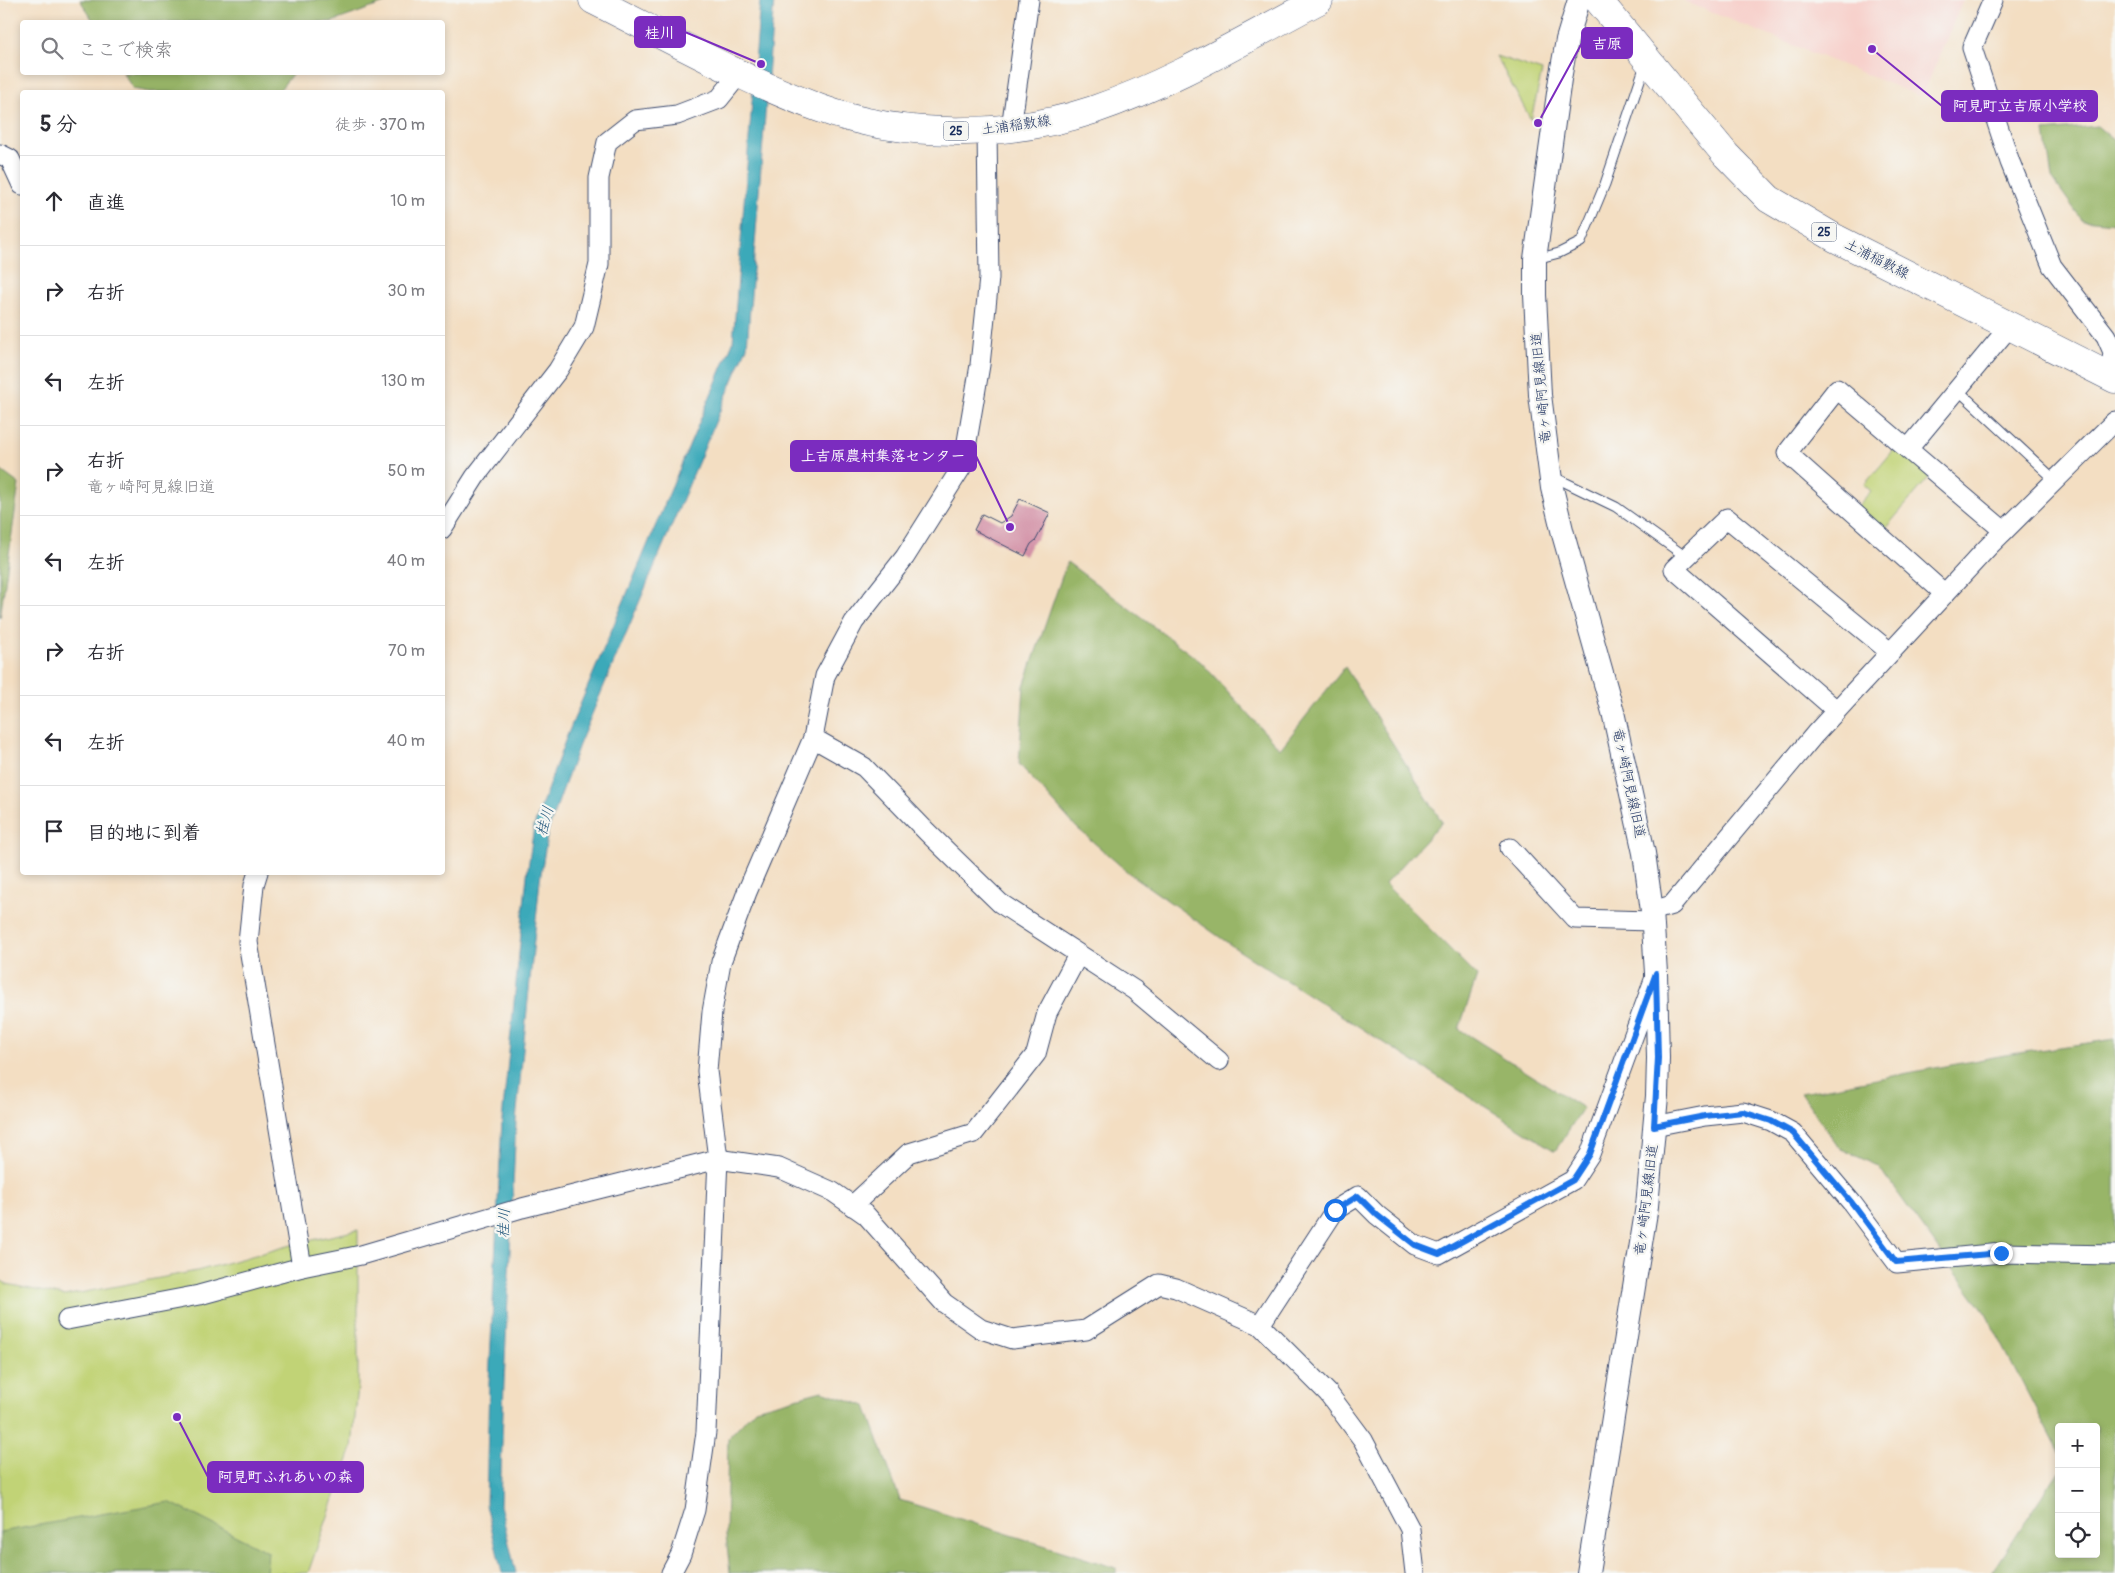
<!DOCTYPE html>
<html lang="ja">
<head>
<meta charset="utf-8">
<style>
	body { margin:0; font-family:Pangolin,"Klee One",sans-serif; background:#f7f7f7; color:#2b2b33 }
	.controls { position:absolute; right:15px; bottom:15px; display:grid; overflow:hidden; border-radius:5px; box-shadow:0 2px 8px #0003 }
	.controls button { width:45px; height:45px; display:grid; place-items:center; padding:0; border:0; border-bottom:1px solid #e1e1e2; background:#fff; color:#2b2b33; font:25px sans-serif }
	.stop { position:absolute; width:15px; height:15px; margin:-11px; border:4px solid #1a73e8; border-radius:50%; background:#fff }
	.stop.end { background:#1a73e8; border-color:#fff; box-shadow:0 1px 5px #0008 }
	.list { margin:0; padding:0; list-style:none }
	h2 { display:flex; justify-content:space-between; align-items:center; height:65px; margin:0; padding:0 20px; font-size:21px }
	h2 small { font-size:16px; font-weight:400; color:#7c7c81 }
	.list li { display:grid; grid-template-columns:32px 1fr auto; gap:15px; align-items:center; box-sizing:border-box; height:90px; padding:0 20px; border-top:1px solid #e1e1e2 }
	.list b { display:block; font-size:19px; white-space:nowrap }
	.list p { margin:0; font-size:16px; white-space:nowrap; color:#7c7c81 }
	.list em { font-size:16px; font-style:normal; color:#7c7c81 }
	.icon { flex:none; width:28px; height:28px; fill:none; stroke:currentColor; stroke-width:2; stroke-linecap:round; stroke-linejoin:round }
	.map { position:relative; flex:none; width:2115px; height:1573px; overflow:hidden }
	.search { position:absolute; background:#fff; box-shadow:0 2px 8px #0003; left:20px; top:20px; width:425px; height:55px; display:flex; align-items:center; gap:12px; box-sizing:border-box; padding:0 18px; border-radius:5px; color:#7c7c81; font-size:19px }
	.panel { position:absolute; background:#fff; box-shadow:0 2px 8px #0003; left:20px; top:90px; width:425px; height:785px; border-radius:5px }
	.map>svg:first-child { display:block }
</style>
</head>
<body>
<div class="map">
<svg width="2115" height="1573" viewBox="0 0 2115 1573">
	<rect width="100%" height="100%" fill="#f6f6f2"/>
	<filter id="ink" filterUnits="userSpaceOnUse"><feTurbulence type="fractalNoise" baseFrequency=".02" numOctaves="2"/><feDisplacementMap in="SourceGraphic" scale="10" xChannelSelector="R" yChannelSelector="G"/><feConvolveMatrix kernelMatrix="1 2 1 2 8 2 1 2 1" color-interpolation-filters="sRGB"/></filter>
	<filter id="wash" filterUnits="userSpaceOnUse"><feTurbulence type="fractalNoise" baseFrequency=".0096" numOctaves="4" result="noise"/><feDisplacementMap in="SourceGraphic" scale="20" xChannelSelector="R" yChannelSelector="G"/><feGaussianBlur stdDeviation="1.12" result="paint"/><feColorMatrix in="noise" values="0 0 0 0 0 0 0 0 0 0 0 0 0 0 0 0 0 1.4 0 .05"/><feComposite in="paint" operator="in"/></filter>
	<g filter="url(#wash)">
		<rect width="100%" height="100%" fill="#f3dec2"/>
		<polygon fill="#f7d0cb" points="1681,0 1963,0 1922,97"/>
		<g fill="#c1d376" stroke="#6e816a">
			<polygon points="1496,56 1542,71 1531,120"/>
			<polygon points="1898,445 1932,474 1884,530 1856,508 1871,491 1864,485"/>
			<polygon points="358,1230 358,1386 352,1448 308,1573 0,1573 0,1280 7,1284 64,1296 197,1271 299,1243"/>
		</g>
		<g fill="#98b567" stroke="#5a7262">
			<polygon points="80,0 393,0 332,22 94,22"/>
			<polygon points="123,73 293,73 278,92 149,92 133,89"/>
			<polygon points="2097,126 2115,141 2115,223 2082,220 2052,178 2045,131"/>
			<polygon points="0,470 19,484 0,618"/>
			<polygon points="1067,562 1201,662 1280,749 1345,667 1442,822 1385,884 1477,976 1459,1029 1583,1108 1555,1151 1238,950 1130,874 1076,827 1019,764 1024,686"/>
			<polygon points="2115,1039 2115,1573 1992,1573 2059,1471 2059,1554 2096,1554 2096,1427 2059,1427 2059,1453 1986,1314 1878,1166 1839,1148 1801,1093 2005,1055"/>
			<polygon points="822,1391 866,1406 900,1500 1116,1568 1116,1573 730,1573 726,1535 728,1438 755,1409"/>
			<polygon points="169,1502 268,1552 266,1573 0,1573 0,1532"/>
		</g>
		<polygon fill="#3aa9b9" stroke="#2a6c8c" points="760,0 774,0 747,347 579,745 548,831 540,880 516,1121 504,1383 500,1505 516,1573 502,1573 486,1505 489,1382 502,1120 527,875 534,826 566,738 733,342"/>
		<g id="blocks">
			<polygon fill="#d28ea4" points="1020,499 1050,513 1036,540 1031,544 1025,556 974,530 982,514 1000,523 1011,516"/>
		</g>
	</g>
	<g filter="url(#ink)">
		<use href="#blocks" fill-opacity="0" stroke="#3b496d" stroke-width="1"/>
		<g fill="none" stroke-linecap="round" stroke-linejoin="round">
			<g stroke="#3b496d" stroke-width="11">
				<g id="service">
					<polyline points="1536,259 1559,253 1581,242 1605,184 1645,65"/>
					<polyline points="1957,389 2055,480"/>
					<polyline points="1552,476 1616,507 1686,557"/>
				</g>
			</g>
			<g stroke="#3b496d" stroke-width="21">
				<g id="minor">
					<polyline points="1993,0 1972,48 2010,162 2052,266 2106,336 2113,352 2110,377"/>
					<polyline points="1011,128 1029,0"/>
					<polyline points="0,154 10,159 22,185"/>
					<polyline points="1908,449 2010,326"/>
					<polyline points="442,529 475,477 558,370 584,327 599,264 599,178 607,142 635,120 677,115 719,99 740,73"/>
					<polyline points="1945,594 1787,453 1837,389 2004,531"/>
					<polyline points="1836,710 1674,569 1727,518 1890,652"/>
					<polyline points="813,738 864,767 927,832 1000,903 1134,990 1219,1061"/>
					<polyline points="1510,848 1575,919 1652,921"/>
					<polyline points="258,872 254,885 248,942 302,1267"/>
					<polyline points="1652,911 1672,905 1815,734 1988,547 2115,421"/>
					<polyline points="1654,1126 1705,1116 1743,1112 1771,1121 1793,1133 1852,1203 1897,1263 2001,1253 2115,1255"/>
					<polyline points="852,1206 909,1153 974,1133 1036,1054 1047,1013 1078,955"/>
					<polyline points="67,1320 199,1295 302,1267 361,1255 522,1208 718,1159 779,1168 833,1192 866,1215 944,1303 981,1329 1012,1339 1086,1330 1159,1284 1176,1288 1260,1325 1328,1393 1363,1440 1410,1529 1415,1573"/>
					<polyline points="1260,1325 1335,1210 1358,1196 1377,1215 1415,1245 1439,1254 1573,1180 1590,1154 1654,980"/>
					<polyline points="671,1573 681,1554 695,1510 706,1432 718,1159 707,1071 712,1012 721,962 747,892 813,738 825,676 854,622 905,557 963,465 980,365 989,278 987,130"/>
				</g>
			</g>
			<g stroke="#3b496d" stroke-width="24">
				<polyline id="tertiary" points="1579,0 1567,40 1560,79 1535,259 1535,295 1540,395 1552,488 1563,534 1613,712 1644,853 1652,911 1656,973 1658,1058 1657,1096 1647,1206 1588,1573"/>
			</g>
			<g stroke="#3b496d" stroke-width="29">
				<g id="primary">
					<path d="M593 0C667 37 741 79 819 108 903 139 1009 138 1093 110 1172 83 1245 39 1319 0"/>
					<polyline points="1598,0 1726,155 1769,199 1835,238 2115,379"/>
				</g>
			</g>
			<use href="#service" stroke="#fff" stroke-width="9"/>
			<use href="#minor" stroke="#fff" stroke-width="19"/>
			<use href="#tertiary" stroke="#fff" stroke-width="22"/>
			<use href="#primary" stroke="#fff" stroke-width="28"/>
		</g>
	</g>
	<g fill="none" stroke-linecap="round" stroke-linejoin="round" filter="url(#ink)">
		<polyline stroke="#1a73e8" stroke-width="6" points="1335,1210 1358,1196 1377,1215 1415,1245 1439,1254 1573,1180 1590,1154 1656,973 1658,1058 1654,1126 1705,1116 1743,1112 1771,1121 1793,1133 1852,1203 1896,1262 2001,1253"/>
	</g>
	<g text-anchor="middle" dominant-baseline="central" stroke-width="4.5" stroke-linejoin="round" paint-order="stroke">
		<g fill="#f6f6f2" stroke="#5d6b8a" stroke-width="1">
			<rect x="943.5" y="121.5" width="25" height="19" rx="4"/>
			<rect x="1811.5" y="222.5" width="25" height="19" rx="4"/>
		</g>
		<g font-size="12" font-weight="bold" fill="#1b2f5e">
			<text x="956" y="131">25</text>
			<text x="1824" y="232">25</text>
		</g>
		<g font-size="14" fill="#1b2f5e" stroke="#f6f6f2">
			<text transform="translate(1016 125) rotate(-8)">土浦稲敷線</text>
			<text transform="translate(1877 259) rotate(27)">土浦稲敷線</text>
			<text transform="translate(1541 388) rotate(-95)">竜ヶ崎阿見線旧道</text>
			<text transform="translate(1629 783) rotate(78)">竜ヶ崎阿見線旧道</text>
			<text transform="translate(1646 1200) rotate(-83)">竜ヶ崎阿見線旧道</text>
		</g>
		<g font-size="15" font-style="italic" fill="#265a7e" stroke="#f6f6f2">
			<text transform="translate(545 821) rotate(-74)">桂川</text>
			<text transform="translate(504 1223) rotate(-87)">桂川</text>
		</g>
	</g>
	<path fill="none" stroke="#7b2cbf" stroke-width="2" d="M761 64L685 32M1538 123L1582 43M1872 49L1942 106M1010 527L976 456M177 1417L208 1477"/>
	<g fill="#7b2cbf" stroke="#f6f6f2" stroke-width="2">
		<circle cx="761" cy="64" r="5"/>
		<circle cx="1538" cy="123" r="5"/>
		<circle cx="1872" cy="49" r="5"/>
		<circle cx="1010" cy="527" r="5"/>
		<circle cx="177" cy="1417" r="5"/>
	</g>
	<g fill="#7b2cbf" stroke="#7b2cbf" stroke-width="2">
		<rect x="635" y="17" width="50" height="30" rx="5"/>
		<rect x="1582" y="28" width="50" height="30" rx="5"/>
		<rect x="1942" y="91" width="155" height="30" rx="5"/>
		<rect x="791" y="441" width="185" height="30" rx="5"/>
		<rect x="208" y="1462" width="155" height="30" rx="5"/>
	</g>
	<g font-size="15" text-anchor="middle" font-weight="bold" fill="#fff">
		<text x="660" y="38">桂川</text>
		<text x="1607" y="49">吉原</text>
		<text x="2020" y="111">阿見町立吉原小学校</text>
		<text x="883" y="461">上吉原農村集落センター</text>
		<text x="285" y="1482">阿見町ふれあいの森</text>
	</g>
</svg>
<div class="controls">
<button>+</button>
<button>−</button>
<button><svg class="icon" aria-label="locate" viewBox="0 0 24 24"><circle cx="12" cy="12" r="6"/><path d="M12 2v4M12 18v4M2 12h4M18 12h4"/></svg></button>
</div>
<div class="stop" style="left:1335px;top:1210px"></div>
<div class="stop end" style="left:2001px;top:1253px"></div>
<div class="search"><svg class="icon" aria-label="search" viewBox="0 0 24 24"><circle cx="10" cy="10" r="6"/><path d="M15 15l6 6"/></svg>ここで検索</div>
<section class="panel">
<h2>5 分<small>徒歩 · 370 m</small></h2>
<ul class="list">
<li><svg class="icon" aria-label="ahead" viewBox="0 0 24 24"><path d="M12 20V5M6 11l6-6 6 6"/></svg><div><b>直進</b></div><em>10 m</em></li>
<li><svg class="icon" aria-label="right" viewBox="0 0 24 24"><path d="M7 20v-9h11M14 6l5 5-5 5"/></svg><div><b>右折</b></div><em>30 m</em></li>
<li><svg class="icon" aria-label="left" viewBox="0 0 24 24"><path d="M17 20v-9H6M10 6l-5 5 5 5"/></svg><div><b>左折</b></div><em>130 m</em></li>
<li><svg class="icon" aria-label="right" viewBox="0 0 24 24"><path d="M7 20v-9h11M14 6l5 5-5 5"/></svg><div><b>右折</b><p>竜ヶ崎阿見線旧道</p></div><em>50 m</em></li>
<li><svg class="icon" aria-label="left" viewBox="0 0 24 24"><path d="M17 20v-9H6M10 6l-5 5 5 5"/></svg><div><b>左折</b></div><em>40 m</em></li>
<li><svg class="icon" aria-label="right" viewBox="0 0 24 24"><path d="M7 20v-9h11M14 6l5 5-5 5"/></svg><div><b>右折</b></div><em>70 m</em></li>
<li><svg class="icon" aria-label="left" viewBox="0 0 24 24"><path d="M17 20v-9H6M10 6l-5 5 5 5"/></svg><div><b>左折</b></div><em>40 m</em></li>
<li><svg class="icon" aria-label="arrive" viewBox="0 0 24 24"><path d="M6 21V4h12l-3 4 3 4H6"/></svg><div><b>目的地に到着</b></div></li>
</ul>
</section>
</div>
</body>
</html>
